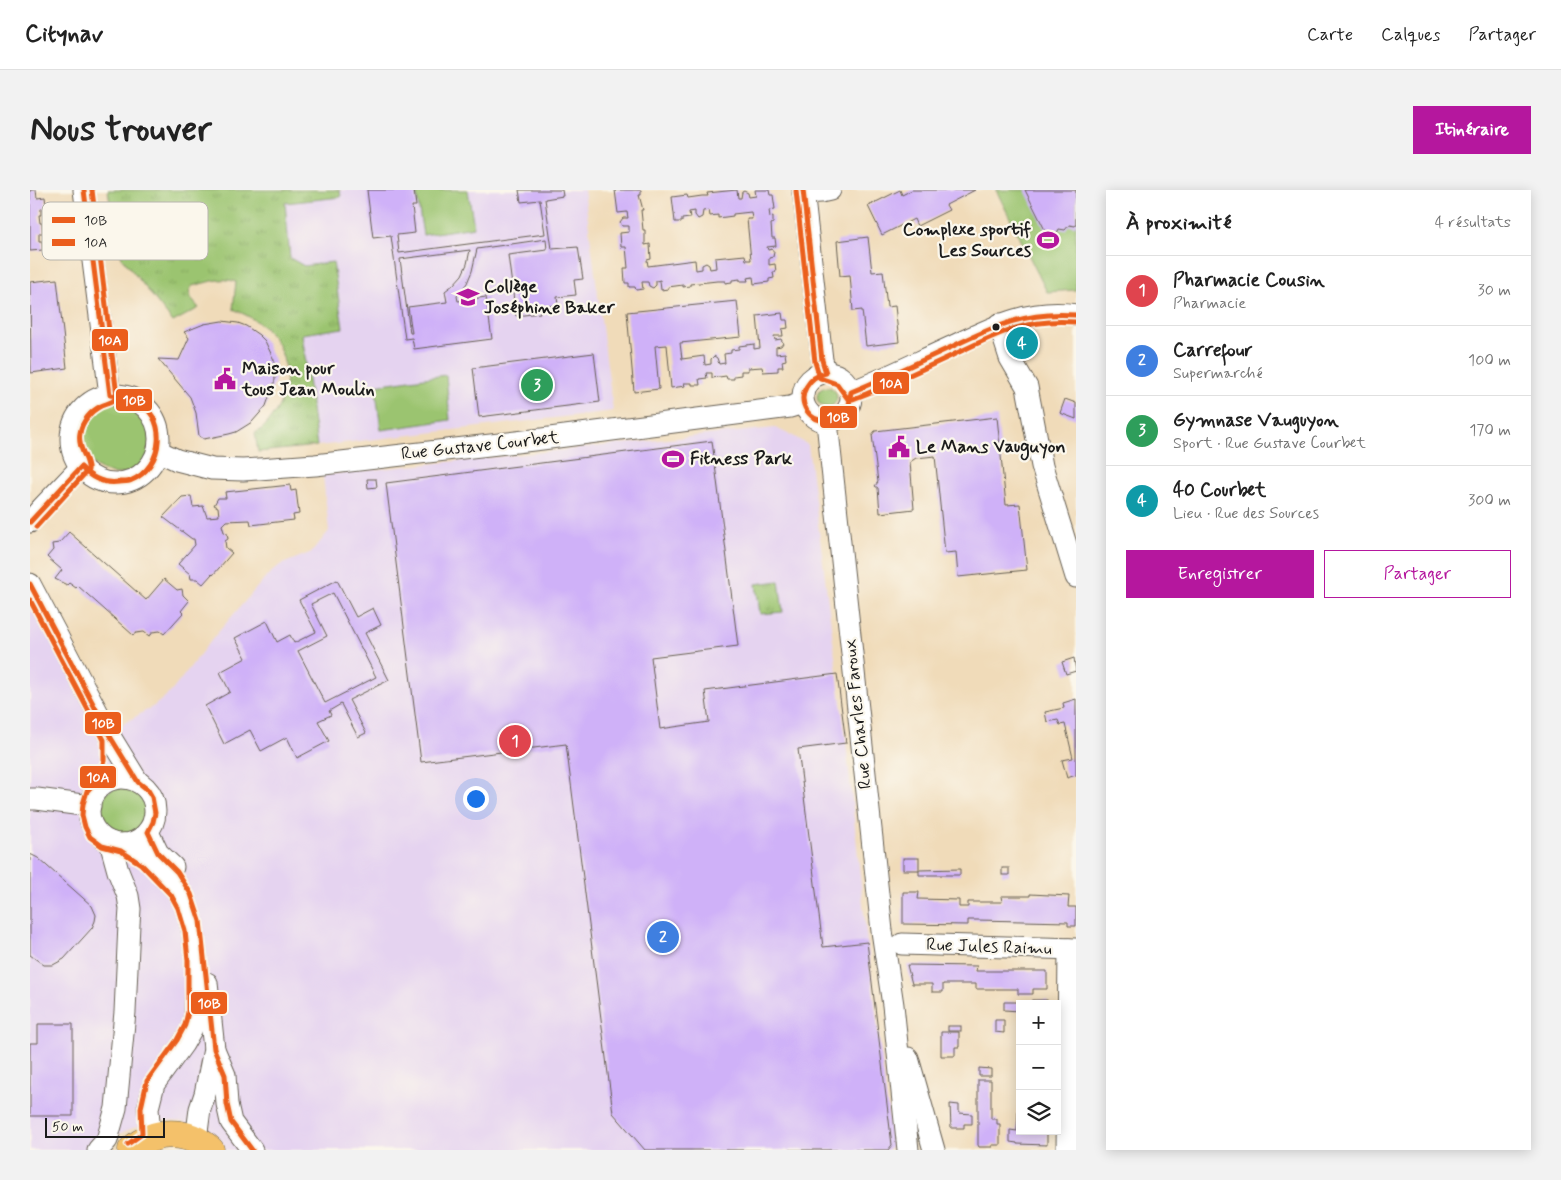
<!DOCTYPE html>
<html lang="fr">
<head>
<meta charset="utf-8">
<style>
	body { margin:0; font-family:Mynerve,sans-serif; background:#f2f2f2; color:#222 }
	.controls { position:absolute; right:15px; bottom:15px; display:grid; overflow:hidden; border-radius:0px; box-shadow:0 2px 12px #0003 }
	.controls button { width:45px; height:45px; display:grid; place-items:center; padding:0; border:0; border-bottom:1px solid #e0e0e0; background:#fff; color:#222; font:25px sans-serif }
	.scale { position:absolute; left:15px; bottom:12px; width:120px; box-sizing:border-box; padding-left:5px; border:2px solid #1c1c1c; border-top:0; font-size:14px; line-height:18px; white-space:nowrap; color:#1c1c1c; -webkit-text-stroke:4px #fbf7ec; paint-order:stroke }
	.you { position:absolute; left:445px; top:608px; width:18px; height:18px; margin:-12px; border:4px solid #fff; border-radius:50%; background:#1a73e8; box-shadow:0 0 0 8px #1a73e833 }
	.badge { display:grid; place-items:center; width:32px; height:32px; border-radius:50%; background:#b5179e; color:#fff; font-size:16px; font-weight:700 }
	.pin { position:absolute; translate:-50% -50%; border:2px solid #fff; box-shadow:0 1px 5px #0006 }
	.list { margin:0; padding:0; list-style:none }
	h2 { display:flex; justify-content:space-between; align-items:center; height:65px; margin:0; padding:0 20px; font-size:21px }
	h2 small { font-size:16px; font-weight:400; color:#767676 }
	.list li { display:grid; grid-template-columns:32px 1fr auto; gap:15px; align-items:center; box-sizing:border-box; height:70px; padding:0 20px; border-top:1px solid #e0e0e0 }
	.list b { display:block; font-size:19px; white-space:nowrap }
	.list p { margin:0; font-size:16px; white-space:nowrap; color:#767676 }
	.list em { font-size:16px; font-style:normal; color:#767676 }
	.actions { display:flex; gap:10px; padding:15px 20px }
	.actions a { flex:1; padding:11px 0; border:1px solid #b5179e; border-radius:0px; text-align:center; font-size:18px; color:#b5179e }
	.actions .main { background:#b5179e; color:#fff }
	.icon { flex:none; width:28px; height:28px; fill:none; stroke:currentColor; stroke-width:2; stroke-linecap:round; stroke-linejoin:round }
	.map { position:relative; flex:none; width:1046px; height:960px; overflow:hidden; border-radius:0px }
	header { display:flex; align-items:center; gap:30px; box-sizing:border-box; height:70px; padding:0 25px; background:#fff; border-bottom:1px solid #e0e0e0 }
	header strong { font-size:24px }
	nav { display:flex; gap:28px; margin-inline-start:auto; font-size:18px }
	.intro { display:flex; align-items:center; justify-content:space-between; box-sizing:border-box; height:120px; padding:0 30px }
	h1 { margin:0; font-size:35px }
	.button { padding:12px 22px; border-radius:0px; background:#b5179e; color:#fff; font-size:18px; font-weight:700 }
	main { display:flex; gap:30px; padding:0 30px }
	aside { flex:1; background:#fff; border-radius:0px; box-shadow:0 2px 12px #0003 }
	.map>svg:first-child { display:block }
</style>
</head>
<body>
<header>
<strong>Citynav</strong>
<nav><a>Carte</a><a>Calques</a><a>Partager</a></nav>
</header>
<div class="intro"><h1>Nous trouver</h1><a class="button">Itinéraire</a></div>
<main>
<div class="map">
<svg width="1046" height="960" viewBox="0 0 1046 960">
	<defs>
		<pattern id="park-tufts" width="24" height="20" patternUnits="userSpaceOnUse" patternTransform="scale(1.25)"><rect width="24" height="20" fill="#9bc470"/><path d="M3 7l-1-3M5 7V3M7 7l1-3M15 17l-1-3M17 17v-4M19 17l1-3" fill="none" stroke="#85a860"/></pattern>
	</defs>
	<rect width="100%" height="100%" fill="#fbf7ec"/>
	<filter id="ink" filterUnits="userSpaceOnUse"><feTurbulence type="fractalNoise" baseFrequency=".02" numOctaves="2"/><feDisplacementMap in="SourceGraphic" scale="10" xChannelSelector="R" yChannelSelector="G"/><feConvolveMatrix kernelMatrix="1 2 1 2 8 2 1 2 1" color-interpolation-filters="sRGB"/></filter>
	<filter id="wash" filterUnits="userSpaceOnUse"><feTurbulence type="fractalNoise" baseFrequency=".0096" numOctaves="4" result="noise"/><feDisplacementMap in="SourceGraphic" scale="20" xChannelSelector="R" yChannelSelector="G"/><feGaussianBlur stdDeviation="1.12" result="paint"/><feColorMatrix in="noise" values="0 0 0 0 0 0 0 0 0 0 0 0 0 0 0 0 0 1.4 0 .05"/><feComposite in="paint" operator="in"/></filter>
	<g filter="url(#wash)">
		<rect width="100%" height="100%" fill="#f0dbb9"/>
		<g fill="#e5d3f0">
			<polygon points="310,0 554,0 583,221 287,256 272,143 313,138 273,76 260,68 255,12 310,7"/>
			<polygon points="745,238 763,246 778,255 816,553 837,752 862,955 858,960 194,960 187,952 153,932 130,930 103,938 81,947 60,960 0,960 0,404 74,545 124,516 141,502 178,454 236,387 250,375 282,362 299,341 293,285"/>
		</g>
		<g fill="#9bc470" stroke="#5c7046">
			<polygon points="386,0 438,0 444,37 393,45"/>
			<polygon points="966,0 1046,0 1046,100 1017,102"/>
			<polygon points="416,185 420,230 351,240 345,195"/>
			<circle cx="797" cy="207" r="10"/>
			<circle cx="88" cy="248" r="36"/>
			<circle cx="92" cy="621" r="24"/>
		</g>
		<g fill="url(#park-tufts)" stroke="#5c7046">
			<path d="M78 0H310L311 7 255 13 260 68 274 76 303 72 313 138 272 144 287 256 228 262 225 243C235 239 240 229 246 221 262 196 258 160 236 139 226 130 215 124 203 119L206 92C192 86 176 93 162 96L159 102 162 110 169 118 143 132 92 68 86 52Z"/>
			<polygon points="749,391 753,422 730,424 726,394"/>
		</g>
		<g id="blocks">
			<g fill="#cfb1f8" fill-rule="evenodd">
				<polygon points="0,0 6,0 7,8 15,7 16,15 14,19 11,19 11,25 9,25 10,33 12,33 13,43 9,43 9,51 12,51 13,60 0,61"/>
				<path d="M337 0H384L386 16H382L385 43 367 45 369 63 515 44 510 10 491 12 489 0H532L533 6 515 9 522 59 548 57 553 89 544 90 546 105 527 107 528 115 509 117 510 123 486 126 478 65 517 60 516 49 447 59 442 81 437 93 427 106 428 111 456 107 462 149 384 159 382 148 375 149 361 46 343 48ZM440 60 437 74 432 85 423 95 415 101 417 112 378 117 382 143H380L370 69Z"/>
				<polygon points="585,0 611,0 611,5 609,5 613,20 611,20 613,40 615,40 615,55 620,54 621,69 617,70 618,76 665,70 666,80 672,79 672,75 676,73 679,75 680,79 686,78 685,68 715,65 716,70 721,70 717,29 722,29 721,22 703,24 703,26 688,28 688,25 680,26 679,20 673,21 672,27 668,29 665,25 665,21 659,22 660,28 652,29 652,32 645,32 642,7 657,5 658,8 672,6 678,6 677,3 707,0 708,8 711,8 712,2 714,1 718,3 719,7 726,6 725,0 739,0 740,5 743,5 745,19 739,20 740,27 743,26 743,33 741,34 742,48 745,48 746,56 737,57 738,60 742,59 744,62 743,67 739,68 739,75 745,74 746,82 743,82 744,88 739,89 739,92 724,94 723,87 717,88 718,91 710,91 710,89 702,90 702,92 695,93 695,91 687,91 660,94 660,96 653,97 653,95 638,97 638,99 631,100 630,90 626,91 626,95 623,98 619,96 618,92 612,92 613,99 606,100 605,97 599,97 599,93 595,93 594,78 598,78 596,57 591,57 590,43 599,42 599,36 592,36 590,32 593,28 598,28 597,22 588,23"/>
				<polygon points="870,0 872,5 882,0 945,0 916,15 919,20 887,36 884,29 852,45 838,16"/>
				<polygon points="995,0 1046,0 1046,34 1045,36 1039,35 1035,40 1029,39 1026,45 1021,44 1018,46"/>
				<polygon points="838,47 842,82 853,81 857,117 865,116 869,152 836,156 832,120 823,121 820,85 810,86 807,51"/>
				<polygon points="27,89 37,178 1,183 0,92"/>
				<polygon points="707,111 711,147 650,153 652,169 674,166 675,175 681,174 681,169 684,166 687,168 689,174 695,173 694,164 701,163 701,160 709,159 709,156 724,154 724,159 730,158 727,126 752,123 753,130 757,130 758,138 752,139 753,146 744,146 745,150 751,149 753,153 751,156 746,157 746,164 755,163 756,170 752,171 753,177 748,177 748,181 733,182 732,177 718,178 718,181 711,181 711,185 704,186 704,189 697,189 696,186 682,188 682,183 676,183 677,188 669,189 670,195 662,195 662,193 654,193 655,196 641,198 637,155 625,156 629,199 604,202 597,122"/>
				<polygon points="192,131 208,133 216,136 229,145 235,151 244,170 245,190 236,216 222,232 206,242 199,244 174,249 169,246 166,223 160,207 128,169 149,170 159,148 154,142 174,134"/>
				<polygon points="994,146 997,157 989,159 986,148"/>
				<polygon points="564,163 570,212 449,227 443,178"/>
				<polygon points="1035,209 1046,213 1046,229 1030,223"/>
				<polygon points="967,227 976,315 990,314 997,380 928,387 926,362 915,363 905,266 886,268 880,272 884,319 850,323 848,298 845,296 848,292 842,245 845,241"/>
				<polygon points="682,251 708,456 621,467 630,539 679,532 675,501 807,484 816,553 768,559 793,757 837,752 862,955 858,960 615,960 583,923 536,554 391,572 356,293"/>
				<polygon points="337,289 346,289 347,297 338,298"/>
				<polygon points="260,295 261,301 266,300 269,324 263,325 264,330 221,335 220,330 196,331 192,335 194,342 197,343 198,349 195,351 196,358 202,363 183,385 182,384 173,394 167,389 161,389 160,384 148,374 165,355 164,349 162,349 133,327 152,307 161,306 163,317 173,316 177,327 189,326 188,317 184,315 188,308 196,308 195,302"/>
				<polygon points="39,342 116,410 134,389 147,400 152,399 153,405 159,411 151,421 153,423 134,444 130,441 122,442 122,444 119,446 114,442 106,443 103,445 48,396 46,398 39,393 37,395 25,389 32,380 17,367 23,360 22,354 29,353"/>
				<path d="M307 390 326 427 343 418 351 435 335 443 359 490 319 510 336 543 328 547 311 514 299 521 301 525 288 531 299 551 267 568 257 547 231 561 220 540 194 554 175 516 200 502 190 482 216 468 205 448 237 431 247 452 260 445 264 453 286 442 269 410ZM303 403 346 487 295 513 268 461 297 446 281 414Z"/>
				<polygon points="1044,468 1046,481 1036,484 1032,472"/>
				<polygon points="1046,509 1046,585 1037,588 1032,570 1043,568 1035,534 1030,535 1028,530 1017,532 1015,522 1034,518 1033,513"/>
				<polygon points="0,664 8,668 62,716 66,725 65,731 62,738 34,769 23,775 14,775 0,765"/>
				<rect x="873" y="668" width="16" height="12"/>
				<rect x="972" y="678" width="7" height="7"/>
				<polygon points="930,679 930,685 889,685 889,680"/>
				<polygon points="873,702 889,702 888,709 929,710 929,717 938,717 938,712 972,712 971,706 1000,706 1000,704 1039,706 1038,717 1046,717 1046,736 1038,736 1038,732 947,730 938,730 938,735 873,734"/>
				<polygon points="877,775 947,776 946,781 1017,781 1017,799 1003,799 1003,804 988,804 988,799 946,799 946,794 913,794 913,802 902,802 902,794 882,794"/>
				<rect x="1002" y="810" width="15" height="4"/>
				<polygon points="974,812 987,812 988,814 990,814 990,821 974,820"/>
				<polygon points="965,830 974,830 974,843 965,842"/>
				<polygon points="8,834 43,834 43,926 0,926 0,853 8,853"/>
				<rect x="918" y="836" width="13" height="5"/>
				<polygon points="911,842 929,842 929,857 925,857 925,866 911,866"/>
				<polygon points="949,878 961,879 961,886 949,886"/>
				<polygon points="948,890 961,890 961,929 967,929 967,934 970,934 970,955 962,955 962,957 949,957 948,955"/>
				<polygon points="920,914 929,915 929,923 942,924 942,934 934,934 934,938 921,938"/>
				<polygon points="988,920 990,920 990,941 1017,941 1017,955 987,954 987,953 980,952 980,940 987,941"/>
			</g>
		</g>
	</g>
	<g filter="url(#ink)">
		<use href="#blocks" fill-opacity="0" stroke="#665f53" stroke-width="1"/>
		<g fill="none" stroke-linecap="round" stroke-linejoin="round">
			<g stroke="#665f53" stroke-width="23">
				<g id="minor">
					<polyline points="54,0 80,205"/>
					<polyline points="773,0 792,170 796,183"/>
					<polyline points="773,3 791,2 800,0"/>
					<polyline points="969,134 980,168 997,197 1012,276 1046,387"/>
					<circle cx="797" cy="207" r="24"/>
					<path d="M821 202C854 189 886 173 919 158 961 138 998 118 1046 125"/>
					<circle cx="85" cy="249" r="44"/>
					<polyline points="797,232 852,741 863,815 878,960"/>
					<polyline points="128,261 147,270 182,279 213,280 285,275 512,249 760,217 773,213"/>
					<polyline points="0,332 11,319 51,277"/>
					<polyline points="0,394 81,548 108,592"/>
					<circle cx="92" cy="621" r="33"/>
					<polyline points="0,609 7,609 60,616"/>
					<polyline points="118,642 128,663 143,677"/>
					<polyline points="94,654 116,668 147,701 155,715 162,739 166,770 165,823 162,838 153,854 124,894 118,918 120,948"/>
					<polyline points="872,754 1046,759"/>
					<polyline points="184,859 195,885 197,914 201,932 222,960"/>
					<polyline points="878,868 904,960"/>
					<polyline points="166,950 170,919 175,904 184,859 177,793"/>
					<polyline points="68,960 77,950 86,918 95,822 99,734 100,719 98,706 88,681 80,652"/>
					<polyline points="1037,960 1039,759"/>
				</g>
			</g>
			<g stroke="#665f53" stroke-width="29">
				<path id="major" d="M102 960C124 939 158 939 180 960"/>
			</g>
			<use href="#minor" stroke="#fff" stroke-width="21"/>
			<use href="#major" stroke="#f4c16a" stroke-width="28"/>
			<g stroke="#fbf7ec" stroke-width="9">
				<g id="bus-1">
					<path d="M773 0 792 170 796 183C780 186 766 204 777 221 787 236 811 233 818 217 820 213 820 207 821 202 854 189 886 173 919 158 963 137 995 121 1046 125"/>
					<path d="M0 332 51 277C61 288 74 294 89 292 92 292 97 292 100 291 135 278 139 223 103 210 96 207 87 206 80 205L54 0"/>
					<polyline points="0,394 81,548 108,592 118,600 122,607 125,623 123,632 118,642 128,663 147,682 161,704 170,731 184,859 195,885 197,914 201,932 222,960"/>
				</g>
			</g>
			<g stroke="#fbf7ec" stroke-width="9">
				<g id="bus-2">
					<path d="M766 1 785 172 790 188 807 194 818 209H823L836 204C865 192 893 179 921 166 964 145 995 128 1045 132"/>
					<path d="M6 337 58 280C60 270 47 259 50 243 52 231 61 221 71 216 78 213 84 213 87 206L62 0"/>
					<polyline points="0,410 74,550 74,571 67,590 57,601 53,614 52,625 55,637 60,647 72,656 91,661 111,674 141,705 148,718 155,741 158,770 158,822 155,835 147,850 117,891 111,918 112,944 98,954"/>
				</g>
			</g>
			<use href="#bus-1" stroke="#eb5e1d" stroke-width="5"/>
			<use href="#bus-2" stroke="#eb5e1d" stroke-width="5"/>
		</g>
	</g>
	<defs>
		<g id="stadium-bare" transform="scale(1.725)"><path d="M0-5a6.5 5 0 1 0 0 10a6.5 5 0 1 0 0-10ZM-3.5-1.8h7v3.6h-7Z" fill="#b5179e" stroke="#fbf7ec" stroke-width="2.5" paint-order="stroke"/></g>
		<g id="school-bare" transform="scale(1.725)"><path d="M0-5L7-2L0 1L-7-2ZM-4 1L0 2.5L4 1V4Q0 6-4 4Z" fill="#b5179e" stroke="#fbf7ec" stroke-width="2.5" paint-order="stroke"/></g>
		<g id="civic-bare" transform="scale(1.725)"><path d="M-.6-6.5H3V-4.5H.6V-3L4-1V1h2V6H-6V1h2V-1L-.6-3ZM-1.2 2.5V6h2.4V2.5Z" fill="#b5179e" stroke="#fbf7ec" stroke-width="2.5" paint-order="stroke"/></g>
	</defs>
	<g fill-rule="evenodd">
		<use href="#stadium-bare" x="1018" y="50"/>
		<use href="#school-bare" x="438" y="107"/>
		<use href="#civic-bare" x="195" y="189"/>
		<use href="#civic-bare" x="869" y="257"/>
		<use href="#stadium-bare" x="643" y="269"/>
	</g>
	<circle fill="#1c1c1c" stroke="#fbf7ec" stroke-width="2" cx="966" cy="137" r="4.5"/>
	<g text-anchor="middle" dominant-baseline="central" stroke-width="4.5" stroke-linejoin="round" paint-order="stroke">
		<g font-size="18" font-weight="bold" fill="#1c1c1c" stroke="#fbf7ec" text-anchor="start">
			<text x="1001" y="40" text-anchor="end">Complexe sportif<tspan x="1001" dy="21">Les Sources</tspan></text>
			<text x="454" y="97">Collège<tspan x="454" dy="21">Joséphine Baker</tspan></text>
			<text x="212" y="179">Maison pour<tspan x="212" dy="21">tous Jean Moulin</tspan></text>
			<text x="886" y="257">Le Mans Vauguyon</text>
			<text x="660" y="269">Fitness Park</text>
		</g>
		<g font-size="18" fill="#1c1c1c" stroke="#fbf7ec">
			<text transform="translate(450 256) rotate(-6)">Rue Gustave Courbet</text>
			<text transform="translate(828 524) rotate(-96)">Rue Charles Faroux</text>
			<text transform="translate(959 757) rotate(2)">Rue Jules Raimu</text>
		</g>
	</g>
	<rect x="12" y="12" width="166" height="58" rx="8" fill="#fbf7ec" stroke="#b8b5ae" stroke-width="1"/>
	<rect x="22" y="27" width="23" height="6" fill="#eb5e1d"/>
	<rect x="22" y="49" width="23" height="7" fill="#eb5e1d"/>
	<g font-size="14" fill="#1c1c1c">
		<text x="54" y="35">10B</text>
		<text x="54" y="57">10A</text>
	</g>
	<g stroke="#fbf7ec" stroke-width="2">
		<rect x="61" y="138" width="38" height="24" rx="5" fill="#eb5e1d"/>
		<rect x="842" y="181" width="38" height="24" rx="5" fill="#eb5e1d"/>
		<rect x="85" y="198" width="38" height="24" rx="5" fill="#eb5e1d"/>
		<rect x="789" y="215" width="39" height="24" rx="5" fill="#eb5e1d"/>
		<rect x="54" y="521" width="38" height="24" rx="5" fill="#eb5e1d"/>
		<rect x="49" y="575" width="38" height="24" rx="5" fill="#eb5e1d"/>
		<rect x="160" y="801" width="38" height="24" rx="5" fill="#eb5e1d"/>
	</g>
	<g font-size="14" text-anchor="middle" font-weight="bold" fill="#fff">
		<text x="80" y="155">10A</text>
		<text x="861" y="198">10A</text>
		<text x="104" y="215">10B</text>
		<text x="808" y="232">10B</text>
		<text x="73" y="538">10B</text>
		<text x="68" y="592">10A</text>
		<text x="179" y="818">10B</text>
	</g>
</svg>
<div class="controls">
<button>+</button>
<button>−</button>
<button><svg class="icon" aria-label="layers" viewBox="0 0 24 24"><path d="M12 4l9 5-9 5-9-5zM3 14l9 5 9-5"/></svg></button>
</div>
<div class="scale">50 m</div>
<div class="you"></div>
<div class="pin badge" style="left:485px;top:551px;background:#e0444e">1</div>
<div class="pin badge" style="left:633px;top:747px;background:#3f7fe0">2</div>
<div class="pin badge" style="left:507px;top:195px;background:#2e9e5b">3</div>
<div class="pin badge" style="left:992px;top:153px;background:#0f9aa8">4</div>
</div>
<aside>
<h2>À proximité<small>4 résultats</small></h2>
<ul class="list">
<li><span class="badge" style="background:#e0444e">1</span><div><b>Pharmacie Cousin</b><p>Pharmacie</p></div><em>30 m</em></li>
<li><span class="badge" style="background:#3f7fe0">2</span><div><b>Carrefour</b><p>Supermarché</p></div><em>100 m</em></li>
<li><span class="badge" style="background:#2e9e5b">3</span><div><b>Gymnase Vauguyon</b><p>Sport · Rue Gustave Courbet</p></div><em>170 m</em></li>
<li><span class="badge" style="background:#0f9aa8">4</span><div><b>40 Courbet</b><p>Lieu · Rue des Sources</p></div><em>300 m</em></li>
</ul>
<div class="actions"><a class="main">Enregistrer</a><a>Partager</a></div>
</aside>
</main>
</body>
</html>
